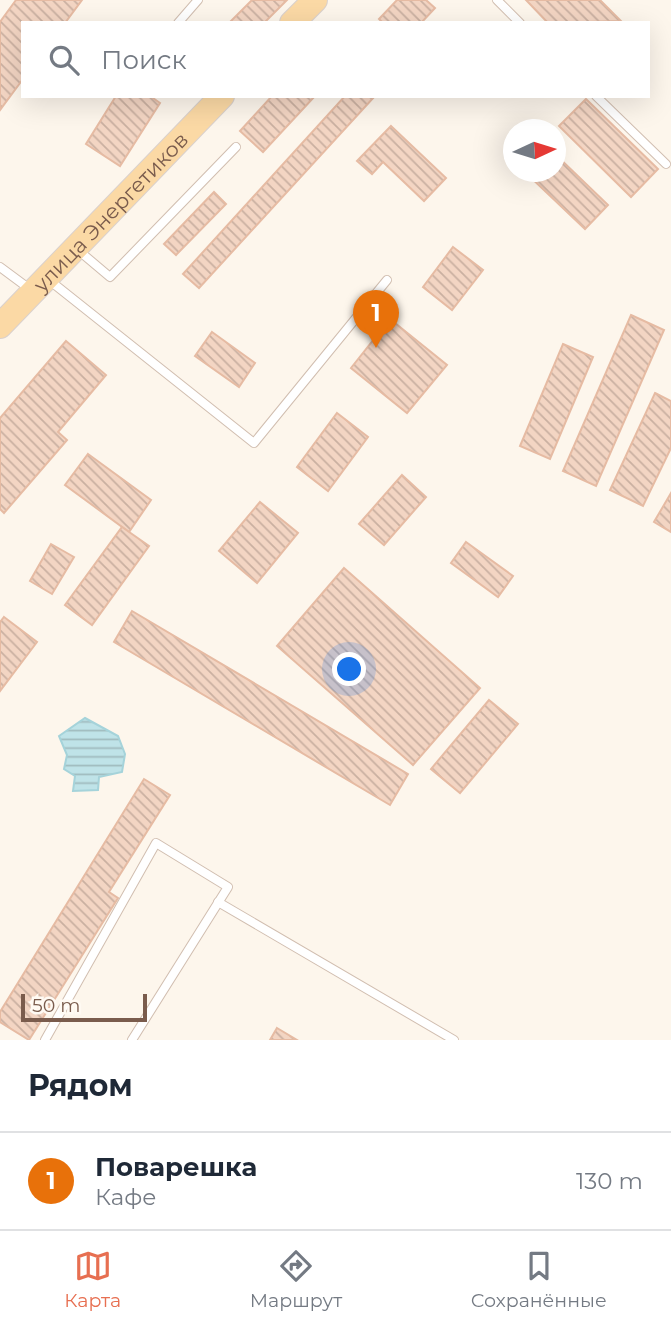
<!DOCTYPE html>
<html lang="ru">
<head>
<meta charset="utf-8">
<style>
	body { margin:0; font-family:Montserrat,sans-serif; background:#f6f6f7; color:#1f2937 }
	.compass { position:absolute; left:503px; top:119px; width:63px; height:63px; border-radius:50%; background:#fff; box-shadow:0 7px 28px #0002; rotate:86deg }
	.scale { position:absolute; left:21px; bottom:18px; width:126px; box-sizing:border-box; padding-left:7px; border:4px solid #7a5c4d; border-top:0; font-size:19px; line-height:24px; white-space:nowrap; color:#7a5c4d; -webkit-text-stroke:5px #fffaf3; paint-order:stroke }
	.you { position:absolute; left:350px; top:670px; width:24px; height:24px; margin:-18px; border:5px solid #fff; border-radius:50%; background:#1a73e8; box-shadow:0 0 0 10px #1a73e833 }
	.badge { display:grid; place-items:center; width:46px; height:46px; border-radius:50%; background:#e76f51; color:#fff; font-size:23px; font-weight:700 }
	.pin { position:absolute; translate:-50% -58px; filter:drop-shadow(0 2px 4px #0008) }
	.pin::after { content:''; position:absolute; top:37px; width:24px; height:21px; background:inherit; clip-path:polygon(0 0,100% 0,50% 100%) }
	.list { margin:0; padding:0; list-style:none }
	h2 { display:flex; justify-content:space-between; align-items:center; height:91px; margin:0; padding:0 28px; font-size:30px }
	h2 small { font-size:23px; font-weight:400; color:#747a83 }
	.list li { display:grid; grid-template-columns:46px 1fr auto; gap:21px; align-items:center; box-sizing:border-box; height:98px; padding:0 28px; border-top:2px solid #e0e1e3 }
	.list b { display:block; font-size:26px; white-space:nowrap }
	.list p { margin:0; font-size:23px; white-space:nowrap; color:#747a83 }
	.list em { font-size:23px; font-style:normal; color:#747a83 }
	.icon { flex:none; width:38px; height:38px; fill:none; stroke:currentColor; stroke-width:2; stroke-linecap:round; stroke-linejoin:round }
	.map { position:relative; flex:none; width:671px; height:1040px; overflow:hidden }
	.search { position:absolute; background:#fff; box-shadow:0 7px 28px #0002; left:21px; right:21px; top:21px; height:77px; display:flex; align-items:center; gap:18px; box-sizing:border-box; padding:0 24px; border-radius:0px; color:#747a83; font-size:26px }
	.sheet { height:189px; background:#fff }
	nav { display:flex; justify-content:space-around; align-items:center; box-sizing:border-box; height:98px; border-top:2px solid #e0e1e3; background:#fff; font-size:19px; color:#747a83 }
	nav a { display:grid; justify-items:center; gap:4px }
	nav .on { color:#e76f51 }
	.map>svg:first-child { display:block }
</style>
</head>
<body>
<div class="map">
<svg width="671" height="1040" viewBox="0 0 671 1040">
	<defs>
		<pattern id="water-rules" width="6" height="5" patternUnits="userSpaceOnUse" patternTransform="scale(1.75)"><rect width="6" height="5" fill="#bfe3e8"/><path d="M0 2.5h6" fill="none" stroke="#a0bbbe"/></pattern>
		<pattern id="building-back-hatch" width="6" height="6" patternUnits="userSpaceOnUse" patternTransform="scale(1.75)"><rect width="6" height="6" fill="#f3d5c3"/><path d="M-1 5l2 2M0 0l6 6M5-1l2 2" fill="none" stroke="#cab0a1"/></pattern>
	</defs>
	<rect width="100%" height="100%" fill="#fdf6ec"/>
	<polygon fill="url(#water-rules)" stroke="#a5d3da" stroke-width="2" points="85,718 118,736 125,754 122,772 99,777 98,790 73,791 75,776 64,769 67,755 59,736"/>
	<g fill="url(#building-back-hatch)" stroke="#e6bba3" stroke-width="2">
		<polygon points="16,0 82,0 65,23 23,23 23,79 0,110 0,22"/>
		<polygon points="252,0 287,0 264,23 229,23"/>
		<polygon points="397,0 426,0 435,8 421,23 383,23 379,19"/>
		<polygon points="526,0 600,0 621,21 548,23"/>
		<polygon points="116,96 150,96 160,103 120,166 86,144"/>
		<polygon points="272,96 315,96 263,152 240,131"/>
		<polygon points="345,96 375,96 199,288 183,274"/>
		<polygon points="586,99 658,169 631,197 559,126"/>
		<polygon points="391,126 446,178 424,201 383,162 372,174 357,161"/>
		<polygon points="556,155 608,205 585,229 525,172 556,172"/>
		<polygon points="214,192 226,204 176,255 164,244"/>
		<polygon points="453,247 483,270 452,310 423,287"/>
		<polygon points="631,315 664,330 596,486 563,471"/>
		<polygon points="390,319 447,365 407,413 351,368"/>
		<polygon points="212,332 255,363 239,387 195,356"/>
		<polygon points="66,341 106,375 58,432 67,440 4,513 0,509 0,418"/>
		<polygon points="563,344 593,357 550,459 520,446"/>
		<polygon points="655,393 671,401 671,448 643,506 610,490"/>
		<polygon points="337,413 368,437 328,491 297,467"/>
		<polygon points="88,454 151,500 129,532 65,485"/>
		<polygon points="402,475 426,497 384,545 359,524"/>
		<polygon points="671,493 671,532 654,522"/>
		<polygon points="260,502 298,533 257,583 219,551"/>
		<polygon points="122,527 149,546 92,625 65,605"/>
		<polygon points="466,542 513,576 498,597 451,563"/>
		<polygon points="51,544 74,557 52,594 30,581"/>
		<polygon points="344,568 480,688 413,765 277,646"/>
		<polygon points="132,611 408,774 390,805 114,642"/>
		<polygon points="4,617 37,642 0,691 0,622"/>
		<polygon points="489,700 518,724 460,793 431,769"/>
		<polygon points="144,779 170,795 109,892 118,898 29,1040 0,1022 0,1012"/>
		<polygon points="277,1028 297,1040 270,1040"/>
	</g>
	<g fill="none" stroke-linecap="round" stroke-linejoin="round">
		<g stroke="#d1beb0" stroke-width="10">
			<g id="lane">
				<polyline points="497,0 520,23"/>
				<polyline points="178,23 198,0"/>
				<polyline points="596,96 666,164"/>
				<polyline points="78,250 110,277 236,147"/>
				<polyline points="0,267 31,290"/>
				<polyline points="49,280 254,443 387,280"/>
				<polyline points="218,902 454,1040"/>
				<polyline points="45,1040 156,843 228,887 132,1040"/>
			</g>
		</g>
		<g stroke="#dad1cd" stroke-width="26">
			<g id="primary">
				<polyline points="292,23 315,0"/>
				<path id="s1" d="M0 326 222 96"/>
			</g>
		</g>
		<use href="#lane" stroke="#fff" stroke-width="8"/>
		<use href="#primary" stroke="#fbd9a5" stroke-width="24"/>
	</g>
	<g text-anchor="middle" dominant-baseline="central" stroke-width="5" stroke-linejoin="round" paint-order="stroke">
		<g font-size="21" fill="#7a5c4d" stroke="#fffaf3">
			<text stroke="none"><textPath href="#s1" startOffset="159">улица Энергетиков</textPath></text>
		</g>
	</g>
</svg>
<svg class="compass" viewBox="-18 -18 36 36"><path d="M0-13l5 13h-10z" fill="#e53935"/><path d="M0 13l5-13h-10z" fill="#747a83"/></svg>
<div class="scale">50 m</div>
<div class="you"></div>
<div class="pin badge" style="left:376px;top:348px;background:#e8710a">1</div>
<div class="search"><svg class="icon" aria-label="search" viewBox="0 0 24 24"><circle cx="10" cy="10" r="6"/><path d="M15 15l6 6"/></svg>Поиск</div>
</div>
<section class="sheet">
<h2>Рядом<small></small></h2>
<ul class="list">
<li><span class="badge" style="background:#e8710a">1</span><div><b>Поварешка</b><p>Кафе</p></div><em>130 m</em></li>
</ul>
</section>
<nav>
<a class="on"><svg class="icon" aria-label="map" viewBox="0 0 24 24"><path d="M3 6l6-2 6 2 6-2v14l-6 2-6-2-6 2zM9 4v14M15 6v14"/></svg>Карта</a>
<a><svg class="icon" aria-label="directions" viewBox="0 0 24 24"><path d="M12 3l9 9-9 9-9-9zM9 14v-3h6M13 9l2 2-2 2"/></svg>Маршрут</a>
<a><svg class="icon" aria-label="saved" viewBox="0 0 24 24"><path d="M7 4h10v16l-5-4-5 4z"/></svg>Сохранённые</a>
</nav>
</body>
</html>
